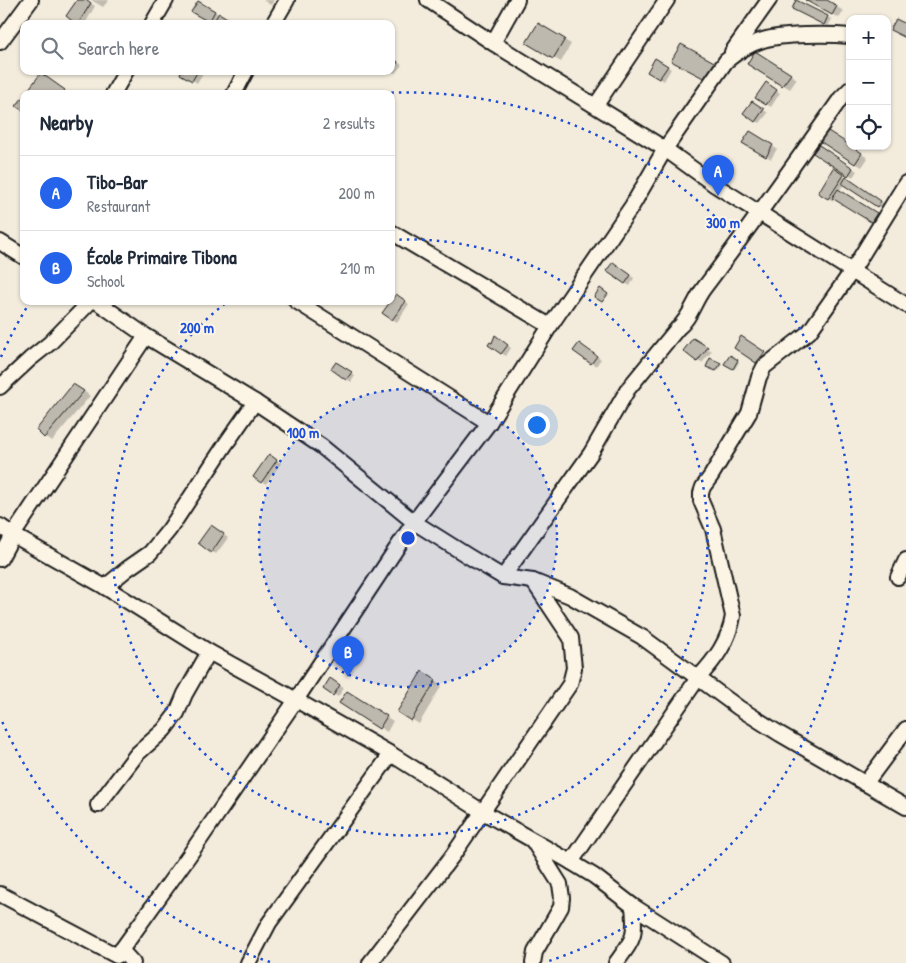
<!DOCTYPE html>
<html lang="en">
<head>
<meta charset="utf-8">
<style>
	body { margin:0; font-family:"Patrick Hand",sans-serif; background:#f6f6f7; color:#1f2937 }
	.controls { position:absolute; right:15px; top:15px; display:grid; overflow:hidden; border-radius:10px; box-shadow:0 1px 4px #0004 }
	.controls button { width:45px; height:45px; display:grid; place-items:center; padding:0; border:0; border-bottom:1px solid #e0e1e3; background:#fff; color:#1f2937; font:25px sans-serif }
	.you { position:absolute; left:536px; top:424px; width:18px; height:18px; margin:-12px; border:4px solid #fff; border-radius:50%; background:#1a73e8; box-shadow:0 0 0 8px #1a73e833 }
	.badge { display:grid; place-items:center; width:32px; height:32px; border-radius:50%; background:#2563eb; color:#fff; font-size:16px; font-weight:700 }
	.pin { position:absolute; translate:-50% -41px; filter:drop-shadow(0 1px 2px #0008) }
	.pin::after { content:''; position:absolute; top:26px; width:18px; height:15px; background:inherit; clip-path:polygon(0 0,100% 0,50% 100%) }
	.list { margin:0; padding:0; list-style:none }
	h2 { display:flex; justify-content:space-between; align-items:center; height:65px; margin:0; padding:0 20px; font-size:21px }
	h2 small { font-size:16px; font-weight:400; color:#747a83 }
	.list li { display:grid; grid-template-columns:32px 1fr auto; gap:15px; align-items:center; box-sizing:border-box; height:75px; padding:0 20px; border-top:1px solid #e0e1e3 }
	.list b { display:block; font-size:19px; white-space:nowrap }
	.list p { margin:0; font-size:16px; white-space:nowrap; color:#747a83 }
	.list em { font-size:16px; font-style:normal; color:#747a83 }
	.icon { flex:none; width:28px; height:28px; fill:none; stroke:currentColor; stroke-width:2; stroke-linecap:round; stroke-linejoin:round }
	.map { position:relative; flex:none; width:906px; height:963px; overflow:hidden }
	.search { position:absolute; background:#fff; box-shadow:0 1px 4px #0004; left:20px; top:20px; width:375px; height:55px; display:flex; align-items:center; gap:12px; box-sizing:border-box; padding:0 18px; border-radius:10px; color:#747a83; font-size:19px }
	.panel { position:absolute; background:#fff; box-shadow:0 1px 4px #0004; left:20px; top:90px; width:375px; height:215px; border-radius:10px }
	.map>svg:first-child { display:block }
</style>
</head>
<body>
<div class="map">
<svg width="906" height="963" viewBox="0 0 906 963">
	<rect width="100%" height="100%" fill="#f3ecdd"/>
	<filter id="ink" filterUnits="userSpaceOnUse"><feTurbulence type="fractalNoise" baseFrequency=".02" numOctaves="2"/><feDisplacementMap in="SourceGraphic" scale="10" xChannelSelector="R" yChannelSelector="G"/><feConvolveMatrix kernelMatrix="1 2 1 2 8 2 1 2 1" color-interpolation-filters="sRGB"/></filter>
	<g filter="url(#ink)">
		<g fill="#0003">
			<polygon points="79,0 86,0 95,6 85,24 78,24"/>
			<polygon points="91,0 109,0 103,7"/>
			<polygon points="263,0 274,0 271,5"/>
			<polygon points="807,0 824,0 844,11 839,18"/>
			<polygon points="198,2 224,17 214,24 193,12"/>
			<polygon points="798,11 827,17 832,19 828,26"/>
			<polygon points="539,25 571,44 561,62 528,42"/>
			<polygon points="763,57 797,79 790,89 749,64"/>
			<polygon points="391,58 402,65 395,73 391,71"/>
			<polygon points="655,60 671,69 664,81 648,71"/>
			<polygon points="183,71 201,71 203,73 197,83 182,73"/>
			<polygon points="771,87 780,93 771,107 766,104"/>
			<polygon points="757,105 768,113 760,123 756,121"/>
			<polygon points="750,133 777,149 771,159 744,143"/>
			<polygon points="832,135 868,158 862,167 855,163"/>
			<polygon points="819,147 857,171 853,177 815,153"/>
			<polygon points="833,170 885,204 882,209 844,184 839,191 883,218 879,225 834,198 833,201 819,192"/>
			<polygon points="617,266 634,278 630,286 625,283"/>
			<polygon points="400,298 409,304 397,322 392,319"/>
			<polygon points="742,338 768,355 761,364 736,347"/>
			<polygon points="499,339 511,348 506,356 501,353"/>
			<polygon points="693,340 712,351 702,363 697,361"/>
			<polygon points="584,347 601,359 596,366 575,351"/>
			<polygon points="730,356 739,362 735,369 726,363"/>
			<polygon points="711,360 722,365 718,371 707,366"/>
			<polygon points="341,366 355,376 351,382 333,369"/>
			<polygon points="81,389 90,396 52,441 45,437"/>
			<polygon points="274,458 281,463 266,484 262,482"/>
			<polygon points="216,529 228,538 216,554 200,543"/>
			<polygon points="422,673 442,685 419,724 399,711"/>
			<polygon points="330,680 344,688 338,697 324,688"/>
			<polygon points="355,697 393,721 387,732 341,702"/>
		</g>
		<g fill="#beb9ae" stroke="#1c1c1c">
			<polygon points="77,0 87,0 91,3 78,24 76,24 66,16"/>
			<polygon points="796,0 828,16 824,25 792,9"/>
			<polygon points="805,0 827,0 837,6 832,15"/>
			<polygon points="198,1 215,11 209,22 191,12"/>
			<polygon points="219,13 237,24 212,24"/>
			<polygon points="44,19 51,24 40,24"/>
			<polygon points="896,19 906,24 906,38 890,30"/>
			<polygon points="538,23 565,39 553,59 526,43"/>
			<polygon points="681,44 716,63 707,80 671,61"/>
			<polygon points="755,51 791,74 782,86 747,64"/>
			<polygon points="391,57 398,62 391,71"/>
			<polygon points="655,58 668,66 659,79 647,72"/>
			<polygon points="181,71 198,71 192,81 180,74"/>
			<polygon points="41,73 65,90 62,94 25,94"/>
			<polygon points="766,82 777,90 766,105 755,98"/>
			<polygon points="24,96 24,112 16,106"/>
			<polygon points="752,101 764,109 755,122 743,113"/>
			<polygon points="825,129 862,153 855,164 818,140"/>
			<polygon points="750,131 773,145 766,157 742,143"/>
			<polygon points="819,145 853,168 848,176 813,153"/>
			<polygon points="833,168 844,175 828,199 818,193"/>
			<polygon points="846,177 881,201 877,207 842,184"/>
			<polygon points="838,189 877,213 871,222 832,198"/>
			<polygon points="613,262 631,275 625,284 606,271"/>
			<polygon points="600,288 608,294 602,302 594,297"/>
			<polygon points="396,294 406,301 392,320 382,313"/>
			<polygon points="495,335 508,345 501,354 488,345 490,342 492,343"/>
			<polygon points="741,336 765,352 756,363 734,348"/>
			<polygon points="693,338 708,347 697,362 683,351"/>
			<polygon points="579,343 597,356 591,364 573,351"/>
			<polygon points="730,355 738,360 733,369 724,364"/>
			<polygon points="710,358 721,363 716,371 706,367"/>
			<polygon points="336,362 352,372 346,380 331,369"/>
			<polygon points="73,384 84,391 44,438 36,430"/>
			<polygon points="269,454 277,460 261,483 253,477"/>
			<polygon points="211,525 224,534 211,553 198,543"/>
			<polygon points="422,671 436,680 411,721 397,712"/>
			<polygon points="330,678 340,685 333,696 323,689"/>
			<polygon points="347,691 387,716 379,729 339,703"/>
		</g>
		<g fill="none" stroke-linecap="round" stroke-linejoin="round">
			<g stroke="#1c1c1c" stroke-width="18">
				<g id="minor">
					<polyline points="428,0 493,43 665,149 632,206 550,326 489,423 414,522 296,700 391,754 483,812 571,862 594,876 633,906 722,963"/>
					<polyline points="152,24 166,0"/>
					<polyline points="273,24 287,0"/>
					<path d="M850 36C829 34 782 34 763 40 749 44 737 52 726 61L665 149 715 185 906 305"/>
					<polyline points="0,42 31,0"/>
					<polyline points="493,43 517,0"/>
					<polyline points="732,52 769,0"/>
					<polyline points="113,94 126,71"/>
					<polyline points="234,94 246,71"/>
					<polyline points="596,105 667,0"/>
					<polyline points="391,232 550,326"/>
					<polyline points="0,242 24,257"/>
					<polyline points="96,301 146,336 255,402 321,446 414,522 468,556 503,577 533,581 570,596 642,637 739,708 780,734 906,807"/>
					<polyline points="296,301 489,423"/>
					<polyline points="0,387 30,359 50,343 91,301"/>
					<polyline points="0,526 13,535 105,587 209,652 296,700 188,857 117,956 0,894"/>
					<polyline points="0,559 13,535 146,336"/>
					<path d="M503 577 591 453 628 389 677 329C690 319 694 301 704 288 751 226 796 162 841 98L850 89"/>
					<polyline points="898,577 906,560"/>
					<polyline points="105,587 127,569 150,553 169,530 225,445 255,402"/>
					<polyline points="865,784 906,729"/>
					<polyline points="98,805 137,754 164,730 177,713 185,694 209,652"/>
					<path d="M571 862 698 678C715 660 729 641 733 616L713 529 701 501V493L703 487 711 476 749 413 759 377 764 367 809 332 852 271 906 183"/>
					<polyline points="121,950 133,963"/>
					<polyline points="248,963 269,923 391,754"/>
					<polyline points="370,963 453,855 570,684 574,668 571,638 533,581"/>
					<polyline points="533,963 535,952 561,907 562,898 560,884 533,841"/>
					<path d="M616 963C634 938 636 938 633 906"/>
				</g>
			</g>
			<use href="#minor" stroke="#fcf5e5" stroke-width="14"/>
		</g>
	</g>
	<circle cx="408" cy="538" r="149" fill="#1d4ed8" fill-opacity=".12"/>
	<g fill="none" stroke="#1d4ed8" stroke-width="2.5" stroke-dasharray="2.5 5">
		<circle cx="408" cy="538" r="149"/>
		<path d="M392 240A298 298 0 1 1 227 302"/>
		<path d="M270 962A446 446 0 0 1 1 719M1 357A446 446 0 0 1 30 302M369 94A446 446 0 0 1 546 962"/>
	</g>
	<circle cx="408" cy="538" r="8" fill="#1d4ed8" stroke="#fcf5e5" stroke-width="2.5"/>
	<g font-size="15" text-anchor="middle" font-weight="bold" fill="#1d4ed8" stroke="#fcf5e5" stroke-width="4" stroke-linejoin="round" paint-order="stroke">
		<text x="723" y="228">300 m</text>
		<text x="197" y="333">200 m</text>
		<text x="303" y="438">100 m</text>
	</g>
</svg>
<div class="controls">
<button>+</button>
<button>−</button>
<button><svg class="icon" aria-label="locate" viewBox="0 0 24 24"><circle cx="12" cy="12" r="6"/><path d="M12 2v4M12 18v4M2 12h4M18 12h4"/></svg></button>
</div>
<div class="you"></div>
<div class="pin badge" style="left:718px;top:196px">A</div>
<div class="pin badge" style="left:348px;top:677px">B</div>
<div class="search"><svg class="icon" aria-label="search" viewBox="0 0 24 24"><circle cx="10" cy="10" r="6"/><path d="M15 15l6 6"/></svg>Search here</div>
<section class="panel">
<h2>Nearby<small>2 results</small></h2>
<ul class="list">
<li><span class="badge">A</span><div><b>Tibo-Bar</b><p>Restaurant</p></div><em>200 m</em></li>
<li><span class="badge">B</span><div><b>École Primaire Tibona</b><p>School</p></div><em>210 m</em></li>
</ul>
</section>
</div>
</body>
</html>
